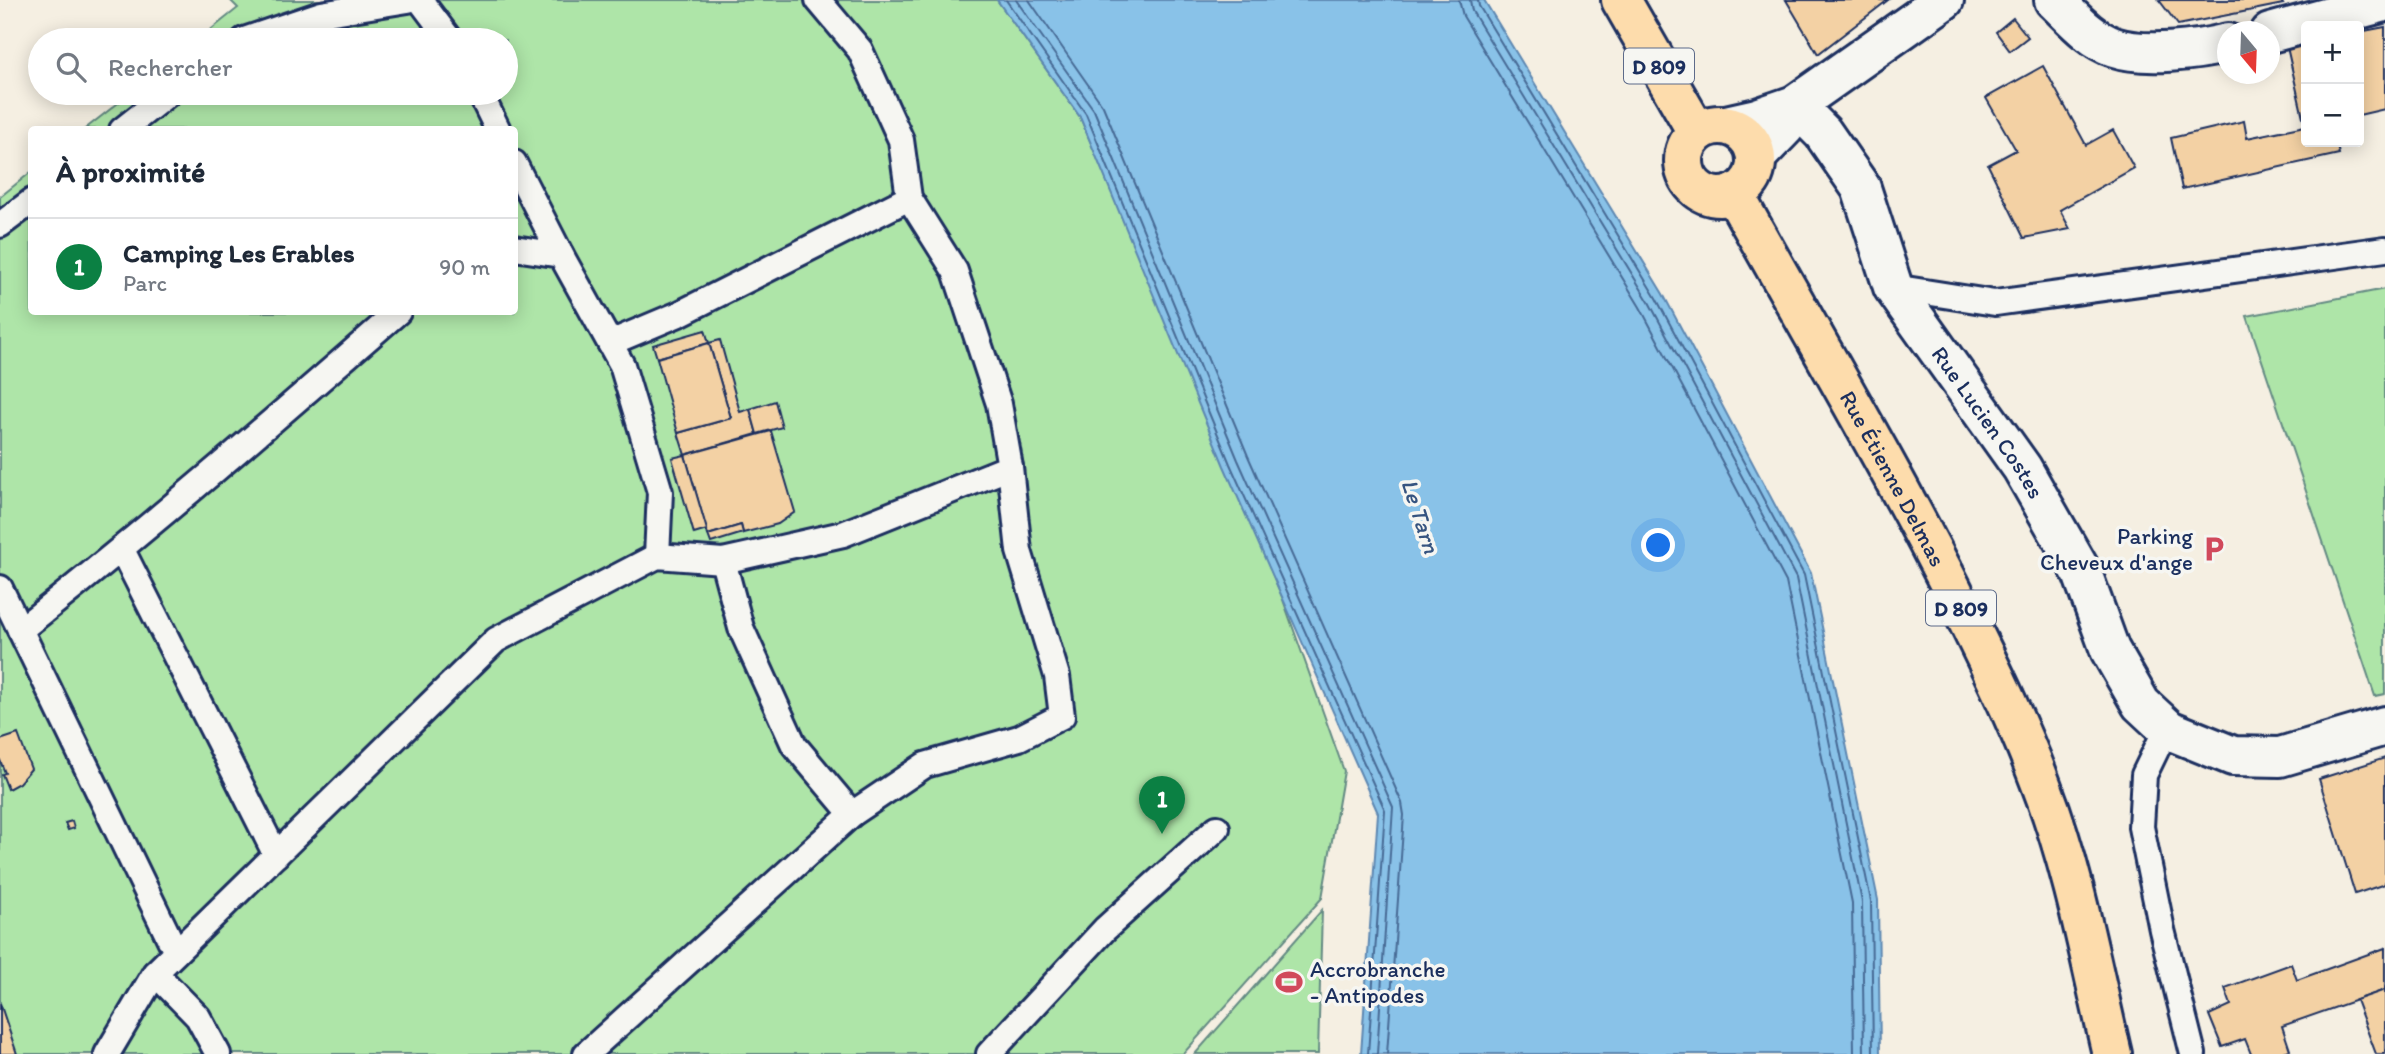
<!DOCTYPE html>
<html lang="fr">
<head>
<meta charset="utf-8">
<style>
	body { margin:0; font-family:Itim,sans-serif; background:#f6f6f7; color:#1f2937 }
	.controls { position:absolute; right:21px; top:21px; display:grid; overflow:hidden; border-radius:7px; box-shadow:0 4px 18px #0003 }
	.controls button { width:63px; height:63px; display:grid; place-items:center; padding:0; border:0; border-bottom:2px solid #e0e1e3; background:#fff; color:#1f2937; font:35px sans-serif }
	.compass { position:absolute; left:2217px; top:21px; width:63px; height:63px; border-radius:50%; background:#fff; box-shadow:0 4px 18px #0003; rotate:161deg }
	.you { position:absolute; left:1659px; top:546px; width:24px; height:24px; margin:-18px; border:5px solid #fff; border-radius:50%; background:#1a73e8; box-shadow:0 0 0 10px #1a73e833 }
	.badge { display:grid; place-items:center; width:46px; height:46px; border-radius:50%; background:#0b8043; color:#fff; font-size:23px; font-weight:700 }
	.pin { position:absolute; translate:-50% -58px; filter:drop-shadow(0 2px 4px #0008) }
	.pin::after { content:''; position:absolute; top:37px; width:24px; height:21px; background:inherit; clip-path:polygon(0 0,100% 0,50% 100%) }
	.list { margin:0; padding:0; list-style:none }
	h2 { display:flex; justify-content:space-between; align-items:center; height:91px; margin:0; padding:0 28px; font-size:30px }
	h2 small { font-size:23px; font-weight:400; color:#747a83 }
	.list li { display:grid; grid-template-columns:46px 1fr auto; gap:21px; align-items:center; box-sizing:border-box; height:98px; padding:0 28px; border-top:2px solid #e0e1e3 }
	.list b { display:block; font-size:26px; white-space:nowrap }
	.list p { margin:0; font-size:23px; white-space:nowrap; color:#747a83 }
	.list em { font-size:23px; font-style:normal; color:#747a83 }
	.icon { flex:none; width:38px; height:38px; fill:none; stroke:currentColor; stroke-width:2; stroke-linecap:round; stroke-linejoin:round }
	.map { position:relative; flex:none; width:2385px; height:1054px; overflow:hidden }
	.search { position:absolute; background:#fff; box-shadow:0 4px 18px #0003; left:28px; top:28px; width:490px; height:77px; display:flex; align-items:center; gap:18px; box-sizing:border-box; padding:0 24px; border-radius:38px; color:#747a83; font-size:26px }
	.panel { position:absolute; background:#fff; box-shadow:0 4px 18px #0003; left:28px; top:126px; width:490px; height:189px; border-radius:7px }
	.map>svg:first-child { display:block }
</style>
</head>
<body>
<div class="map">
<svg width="2385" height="1054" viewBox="0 0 2385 1054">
	<rect width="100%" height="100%" fill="#f5efe2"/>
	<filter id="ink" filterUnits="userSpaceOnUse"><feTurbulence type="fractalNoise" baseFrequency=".0143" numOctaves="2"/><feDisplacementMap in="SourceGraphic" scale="14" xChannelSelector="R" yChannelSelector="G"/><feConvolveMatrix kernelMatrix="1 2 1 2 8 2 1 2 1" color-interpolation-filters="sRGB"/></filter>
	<g filter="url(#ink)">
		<g fill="#aee5a8" stroke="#648a83" stroke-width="2">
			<polygon points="230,0 997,0 1080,117 1282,597 1344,771 1322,898 1183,1054 0,1054 0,197 31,172 32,312 514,312 514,130 85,129 131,93 506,93 506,40 198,40 238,8"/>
			<polygon points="2385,289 2385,694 2375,696 2247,316"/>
			<polygon points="1322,910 1318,1054 1195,1054"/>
		</g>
		<polygon fill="#89c2e8" stroke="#5d87b1" stroke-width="2" points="997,0 1484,0 1663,294 1811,573 1878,900 1880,1054 1361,1054 1378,813 1224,466 1080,117"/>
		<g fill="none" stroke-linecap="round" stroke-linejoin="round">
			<g stroke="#476a95" stroke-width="2">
				<polyline points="1006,0 1086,114 1230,464 1385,810 1368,1054"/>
				<polyline points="1016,0 1094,110 1238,460 1393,807 1377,1054"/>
				<polyline points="1029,0 1103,106 1248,456 1402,803 1404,815 1387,1054"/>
				<polyline points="1459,0 1463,16 1640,307 1786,582 1852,903 1854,1054"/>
				<polyline points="1470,0 1472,11 1649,302 1796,578 1862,902 1864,1054"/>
				<polyline points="1478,0 1479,6 1656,298 1804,575 1871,901 1873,1054"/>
			</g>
		</g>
		<g fill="#f3d1a4" stroke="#1b2f5e" stroke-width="2">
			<polygon points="1786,0 1888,0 1818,54"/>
			<polygon points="2159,0 2280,0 2283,4 2178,25"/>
			<polygon points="2013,18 2028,37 2010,51 1996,32"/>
			<polygon points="2385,27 2385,109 2359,115 2359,32"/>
			<polygon points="2306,43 2306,142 2336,142 2339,154 2182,189 2171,138 2244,121 2247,138 2305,126 2287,47"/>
			<polygon points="2043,66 2086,145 2113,130 2134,168 2060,210 2070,229 2024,238 1988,165 2016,150 1986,98"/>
			<polygon points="705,330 709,343 657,358 653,345"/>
			<polygon points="720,340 740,412 750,409 757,434 685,455 678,433 731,418 709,343"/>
			<polygon points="709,343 731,418 678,433 657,358"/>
			<polygon points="775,401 782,427 757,434 750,409"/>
			<polygon points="771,431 795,512 778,524 743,533 741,525 708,535 685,455"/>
			<polygon points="685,455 707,530 694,534 672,458"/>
			<polygon points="741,525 743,533 711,543 708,535"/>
			<polygon points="18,734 31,769 19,783 8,789 2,774 5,773 0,760 0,740"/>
			<polygon points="2385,758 2385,884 2355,894 2319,779"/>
			<polygon points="72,821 74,828 68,830 65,823"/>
			<polygon points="2385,948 2385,990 2282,1026 2290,1050 2278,1054 2251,1054 2245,1039 2222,1047 2209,1015 2231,1005 2225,988 2291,964 2297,980"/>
			<polygon points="2385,990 2385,1054 2376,1054 2356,1000"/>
			<polygon points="0,1003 17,1054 0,1054"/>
		</g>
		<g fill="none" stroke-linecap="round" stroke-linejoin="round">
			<g stroke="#1b2f5e" stroke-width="30">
				<g id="lane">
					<polyline points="420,0 450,40"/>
					<polyline points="244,40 321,14 408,0"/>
					<polyline points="480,93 498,130"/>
					<polyline points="122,130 169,93"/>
					<polyline points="514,163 561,255 622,365 660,492 657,556"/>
					<polyline points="0,225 32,201"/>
					<polyline points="514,248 561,255"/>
					<polyline points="1893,287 1995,303 2385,249"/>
					<polyline points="610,343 679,314 909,198"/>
					<polyline points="122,550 276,855"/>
					<polyline points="723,561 741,628 794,745 852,814"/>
					<polyline points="0,588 176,952"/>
					<path d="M20 630C150 528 274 420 398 312"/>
					<polyline points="2169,730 2159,744 2144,775 2141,827 2162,930 2193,1054"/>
					<polyline points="155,973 198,1017 218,1054"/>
					<polyline points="107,1054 155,973 496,640 657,556 723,561 843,534 1010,467 999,404 955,271 909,198 901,140 860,50 818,0"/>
					<polyline points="586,1054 852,814 925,765 1019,738 1062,716 1057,676 1019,551 1010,467"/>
					<polyline points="989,1054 1105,929 1217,828"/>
				</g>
			</g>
			<g stroke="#1b2f5e" stroke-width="44">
				<g id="street">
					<path d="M2054 0C2072 17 2090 39 2114 47 2144 57 2197 51 2228 43"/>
					<polyline points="2270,33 2385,2"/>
					<path id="s1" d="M1795 105 1823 133 1861 188 1893 287 2022 468 2082 573 2110 650 2141 704 2169 730 2233 756 2280 757 2385 726"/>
					<polyline points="1726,125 1757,118 1795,105 1944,0"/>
					<polyline points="1756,157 1785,127 1795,105"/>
				</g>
			</g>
			<g stroke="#1b2f5e" stroke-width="44">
				<g id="primary">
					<polyline points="1621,0 1697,132"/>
					<circle cx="1720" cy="161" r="36"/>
					<path id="s2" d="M1734 194C1807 326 1884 455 1952 589 1984 654 2017 719 2042 787 2075 873 2091 965 2112 1054"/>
				</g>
			</g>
			<use href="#lane" stroke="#f6f6f2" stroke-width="24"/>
			<use href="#street" stroke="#f6f6f2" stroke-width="38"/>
			<use href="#primary" stroke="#fddcac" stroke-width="38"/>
		</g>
	</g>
	<defs>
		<g id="parking-bare" transform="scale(2.1)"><path d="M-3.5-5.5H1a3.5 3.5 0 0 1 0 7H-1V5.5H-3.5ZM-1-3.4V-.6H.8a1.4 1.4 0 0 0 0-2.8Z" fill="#d1495b" stroke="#f6f6f2" stroke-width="2.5" paint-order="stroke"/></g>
		<g id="stadium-bare" transform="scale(2.1)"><path d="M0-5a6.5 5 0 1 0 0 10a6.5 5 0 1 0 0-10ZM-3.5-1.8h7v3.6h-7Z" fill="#d1495b" stroke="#f6f6f2" stroke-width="2.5" paint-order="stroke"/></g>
	</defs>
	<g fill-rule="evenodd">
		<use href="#parking-bare" x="2214" y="549"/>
		<use href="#stadium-bare" x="1289" y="982"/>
	</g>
	<g text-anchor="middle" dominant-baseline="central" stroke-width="7" stroke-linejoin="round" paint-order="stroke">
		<g fill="#f6f6f2" stroke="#5d6b8a" stroke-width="2">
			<rect x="1624" y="48.5" width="70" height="35" rx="5"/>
			<rect x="1926" y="590.5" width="70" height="35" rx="5"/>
		</g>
		<g font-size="21" font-weight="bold" fill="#1b2f5e">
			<text x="1659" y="66">D 809</text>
			<text x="1961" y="608">D 809</text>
		</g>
		<g font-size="23" fill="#1b2f5e" stroke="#f6f6f2">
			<text stroke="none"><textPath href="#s1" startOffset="376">Rue Lucien Costes</textPath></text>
			<text stroke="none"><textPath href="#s2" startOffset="326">Rue Étienne Delmas</textPath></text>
		</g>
		<g font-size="23" fill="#1b2f5e" stroke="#f6f6f2" text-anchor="end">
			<text x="2193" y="536">Parking<tspan x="2193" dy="26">Cheveux d'ange</tspan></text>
			<text x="1310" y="969" text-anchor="start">Accrobranche<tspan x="1310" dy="26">- Antipodes</tspan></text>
		</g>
		<g font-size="24" font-style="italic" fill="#365480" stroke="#f6f6f2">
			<text transform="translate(1421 516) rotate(72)">Le Tarn</text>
		</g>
	</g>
</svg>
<div class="controls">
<button>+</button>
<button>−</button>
</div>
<svg class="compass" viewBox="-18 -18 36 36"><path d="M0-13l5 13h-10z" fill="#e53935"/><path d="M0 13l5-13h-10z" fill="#747a83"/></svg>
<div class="you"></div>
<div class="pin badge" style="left:1162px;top:834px">1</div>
<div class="search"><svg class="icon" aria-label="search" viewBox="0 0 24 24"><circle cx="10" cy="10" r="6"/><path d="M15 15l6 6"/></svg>Rechercher</div>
<section class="panel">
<h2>À proximité<small></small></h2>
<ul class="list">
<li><span class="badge">1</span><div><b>Camping Les Erables</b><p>Parc</p></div><em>90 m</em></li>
</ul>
</section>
</div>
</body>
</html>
